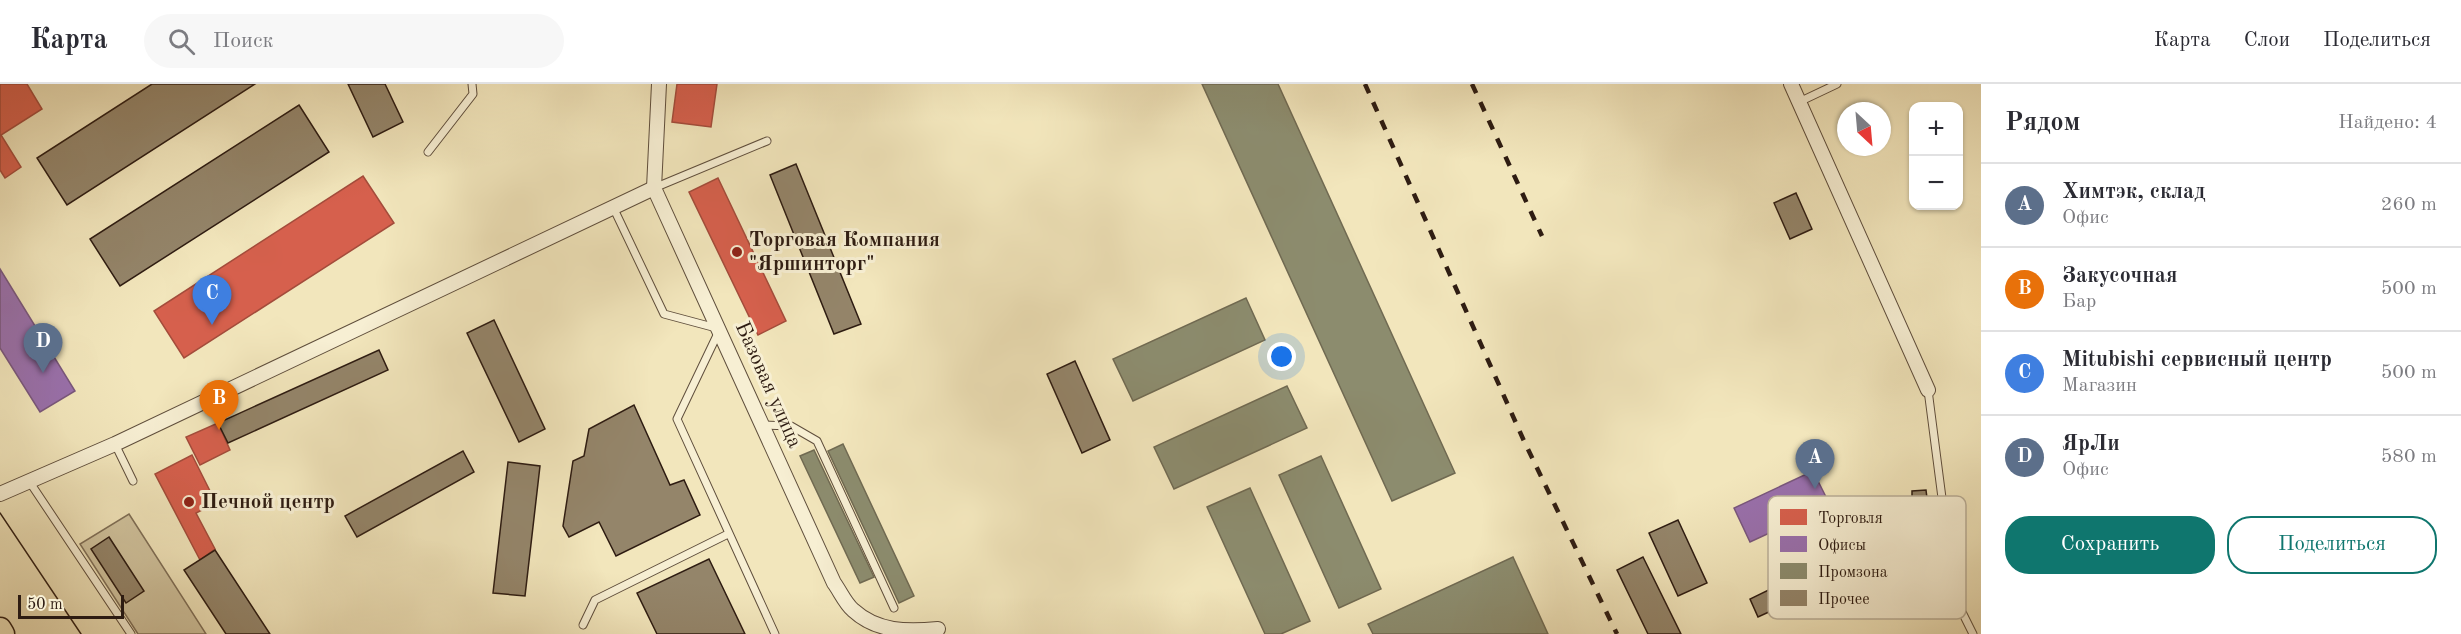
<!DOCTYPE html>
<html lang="ru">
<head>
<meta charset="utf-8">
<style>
	body { margin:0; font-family:"Old Standard TT",serif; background:#f7f7f7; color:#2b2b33 }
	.controls { position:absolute; right:18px; top:18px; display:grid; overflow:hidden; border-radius:12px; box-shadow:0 2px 4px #0004 }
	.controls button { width:54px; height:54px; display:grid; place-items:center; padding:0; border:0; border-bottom:2px solid #e1e1e2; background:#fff; color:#2b2b33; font:30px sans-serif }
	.compass { position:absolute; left:1837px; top:18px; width:54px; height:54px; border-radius:50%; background:#fff; box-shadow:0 2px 4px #0004; rotate:154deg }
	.scale { position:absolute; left:18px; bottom:15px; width:106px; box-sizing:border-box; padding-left:6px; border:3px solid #2e1c12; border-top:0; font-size:16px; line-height:21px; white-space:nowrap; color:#2e1c12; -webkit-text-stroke:4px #f7efd3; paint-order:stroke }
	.you { position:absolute; left:1282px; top:273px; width:21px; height:21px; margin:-15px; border:4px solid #fff; border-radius:50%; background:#1a73e8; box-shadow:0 0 0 9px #1a73e833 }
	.badge { display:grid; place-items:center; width:39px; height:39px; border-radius:50%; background:#0f766e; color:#fff; font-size:20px; font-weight:700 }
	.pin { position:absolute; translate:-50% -50px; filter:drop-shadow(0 2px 3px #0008) }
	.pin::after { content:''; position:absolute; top:32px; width:21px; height:18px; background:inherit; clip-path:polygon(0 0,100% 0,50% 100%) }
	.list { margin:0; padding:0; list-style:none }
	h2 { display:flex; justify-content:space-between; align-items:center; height:78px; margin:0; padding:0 24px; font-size:26px }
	h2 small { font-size:20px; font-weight:400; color:#7c7c81 }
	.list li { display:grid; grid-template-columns:39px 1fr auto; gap:18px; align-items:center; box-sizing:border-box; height:84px; padding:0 24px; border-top:2px solid #e1e1e2 }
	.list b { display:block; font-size:22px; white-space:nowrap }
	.list p { margin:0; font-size:20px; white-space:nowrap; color:#7c7c81 }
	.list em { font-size:20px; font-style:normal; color:#7c7c81 }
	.actions { display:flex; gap:12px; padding:18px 24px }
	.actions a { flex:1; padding:14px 0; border:2px solid #0f766e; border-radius:24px; text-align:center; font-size:21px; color:#0f766e }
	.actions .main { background:#0f766e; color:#fff }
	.icon { flex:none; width:33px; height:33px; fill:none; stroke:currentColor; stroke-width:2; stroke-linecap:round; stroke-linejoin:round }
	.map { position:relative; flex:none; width:1981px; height:550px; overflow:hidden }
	header { display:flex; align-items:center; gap:36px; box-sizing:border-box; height:84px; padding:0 30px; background:#fff; border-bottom:2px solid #e1e1e2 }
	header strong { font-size:28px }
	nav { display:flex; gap:33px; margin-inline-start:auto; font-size:21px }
	.search { width:420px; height:54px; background:#f7f7f7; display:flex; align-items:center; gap:15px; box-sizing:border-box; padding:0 21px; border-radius:33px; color:#7c7c81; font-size:22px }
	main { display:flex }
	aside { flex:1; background:#fff }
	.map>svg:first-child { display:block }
</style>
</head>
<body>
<header>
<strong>Карта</strong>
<div class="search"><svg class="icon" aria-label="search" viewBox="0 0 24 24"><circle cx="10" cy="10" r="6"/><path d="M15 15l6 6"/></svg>Поиск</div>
<nav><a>Карта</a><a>Слои</a><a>Поделиться</a></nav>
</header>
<main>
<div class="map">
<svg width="1981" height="550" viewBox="0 0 1981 550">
	<rect width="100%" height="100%" fill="#f2e6bc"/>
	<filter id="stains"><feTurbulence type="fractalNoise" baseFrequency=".00333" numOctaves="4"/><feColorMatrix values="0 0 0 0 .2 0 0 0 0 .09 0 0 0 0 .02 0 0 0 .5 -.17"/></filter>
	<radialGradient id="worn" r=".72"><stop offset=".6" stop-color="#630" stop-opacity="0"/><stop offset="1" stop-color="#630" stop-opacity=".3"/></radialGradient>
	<polygon fill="#d1c49f" stroke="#807058" stroke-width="1.5" points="129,430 206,550 138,550 80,460"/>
	<g fill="#d6604d" stroke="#a44c3b" stroke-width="1.5">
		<polygon points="0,0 27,0 42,25 1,51 21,83 5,94 0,86"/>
		<polygon points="677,0 717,0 711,43 672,38"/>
		<polygon points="363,92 394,139 184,274 154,227"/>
		<polygon points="718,94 786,237 758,251 689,108"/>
		<polygon points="218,339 230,366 200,381 186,353"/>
		<polygon points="192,371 216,419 196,429 215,465 200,476 155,390"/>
	</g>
	<g fill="#9970ab" stroke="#79577d" stroke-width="1.5">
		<polygon points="0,185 75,307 40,328 0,264"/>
		<polygon points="1813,387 1830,421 1750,458 1734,424"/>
	</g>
	<g fill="#8c8c6e" stroke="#706a52" stroke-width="1.5">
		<polygon points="1202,0 1278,0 1455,389 1392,417"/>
		<polygon points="1246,214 1265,256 1133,317 1113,275"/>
		<polygon points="1287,302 1307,344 1174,405 1154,363"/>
		<polygon points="843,360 914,512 899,519 828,367"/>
		<polygon points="814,366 874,493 860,499 800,372"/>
		<polygon points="1321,372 1381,505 1339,524 1279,391"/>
		<polygon points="1250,404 1310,537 1281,550 1265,550 1207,423"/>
		<polygon points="1513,473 1548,550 1373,550 1368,540"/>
	</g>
	<g fill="#94856a" stroke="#2e1c12" stroke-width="1.5">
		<polygon points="152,0 255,0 67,121 37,74"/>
		<polygon points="348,0 385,0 403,38 373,53"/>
		<polygon points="299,21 329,68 120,202 90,155"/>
		<polygon points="796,80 861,240 834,250 770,91"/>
		<polygon points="1796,109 1812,145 1790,155 1774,119"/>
		<polygon points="494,236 545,345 519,358 467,249"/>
		<polygon points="379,266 388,286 228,359 218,339"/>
		<polygon points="1075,277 1110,356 1082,369 1047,290"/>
		<polygon points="634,321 670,401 684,396 700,431 616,472 599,438 569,453 563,442 573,377 584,372 589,345"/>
		<polygon points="463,367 474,388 357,453 345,432"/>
		<polygon points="508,378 540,382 525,512 493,509"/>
		<polygon points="1926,406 1927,414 1912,416 1912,407"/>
		<polygon points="1678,436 1707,499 1678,512 1649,449"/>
		<polygon points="1894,436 1907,464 1758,533 1750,515 1779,501 1771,485 1823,461 1825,467"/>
		<polygon points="109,453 144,507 126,519 91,465"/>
		<polygon points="215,466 270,550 226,550 184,486"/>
		<polygon points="1643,473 1681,550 1648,550 1617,486"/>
		<polygon points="709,475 745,550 657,550 637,509"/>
	</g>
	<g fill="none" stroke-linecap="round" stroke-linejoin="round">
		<g stroke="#5f4e3c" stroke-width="9">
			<g id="service">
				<polyline points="1799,18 1837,0"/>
				<polyline points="428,68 473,10 472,0"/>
				<polyline points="654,104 767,57"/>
				<polyline points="613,123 664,230 720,245 677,335 775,550"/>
				<polyline points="1928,306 1955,514 1973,550"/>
				<polyline points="763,341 791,342 817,357 894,524"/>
				<polyline points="115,360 133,397"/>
				<polyline points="29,397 131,550"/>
				<polyline points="583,541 595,516 728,450"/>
			</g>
		</g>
		<g stroke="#5f4e3c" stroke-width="16">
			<g id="minor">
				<path d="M659 0 654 104 834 499C840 507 845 519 853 526 877 548 907 548 938 545"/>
				<polyline points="1791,0 1928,306"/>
				<polyline points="0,410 115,360 654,104"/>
			</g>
		</g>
		<g stroke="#2e1c12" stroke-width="25">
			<polyline id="primary" points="0,545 3,550"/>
		</g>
		<use href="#service" stroke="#f7efd3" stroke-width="7"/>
		<use href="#minor" stroke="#f7efd3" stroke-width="14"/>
		<use href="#primary" stroke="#f2e6bc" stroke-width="22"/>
		<polyline stroke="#2e1c12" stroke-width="1.5" points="0,429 81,550"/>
		<g stroke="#2e1c12" stroke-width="4.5" stroke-dasharray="10 10" stroke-linecap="butt">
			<polyline points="1365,0 1524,357 1617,550"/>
			<polyline points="1472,0 1542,152"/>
		</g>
	</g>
	<g fill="#8f2418" stroke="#f7efd3" stroke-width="2">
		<circle cx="737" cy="168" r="6"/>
		<circle cx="189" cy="418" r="6"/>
	</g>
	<g text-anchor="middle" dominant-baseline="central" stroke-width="6" stroke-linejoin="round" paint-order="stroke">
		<g font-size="21" font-weight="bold" fill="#2e1c12" stroke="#f7efd3" text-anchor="start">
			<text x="749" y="156">Торговая Компания<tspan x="749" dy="24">"Яршинторг"</tspan></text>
			<text x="201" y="418">Печной центр</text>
		</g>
		<g font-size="21" fill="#2e1c12" stroke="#f7efd3">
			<text transform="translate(768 301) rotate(66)">Базовая улица</text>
		</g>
	</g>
	<rect x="1768" y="412" width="198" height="123" rx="9" fill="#f7efd3" stroke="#bbb099" stroke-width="1.5"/>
	<rect x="1780" y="425" width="27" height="16" fill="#d6604d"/>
	<rect x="1780" y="452" width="27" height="16" fill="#9970ab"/>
	<rect x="1780" y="479" width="27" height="16" fill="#8c8c6e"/>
	<rect x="1780" y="506" width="27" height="16" fill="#94856a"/>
	<g font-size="16" fill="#2e1c12">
		<text x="1818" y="439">Торговля</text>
		<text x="1818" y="466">Офисы</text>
		<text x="1818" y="493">Промзона</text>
		<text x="1818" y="520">Прочее</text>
	</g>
	<rect width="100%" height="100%" filter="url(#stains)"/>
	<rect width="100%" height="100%" fill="url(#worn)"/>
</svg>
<div class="controls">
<button>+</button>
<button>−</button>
</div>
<svg class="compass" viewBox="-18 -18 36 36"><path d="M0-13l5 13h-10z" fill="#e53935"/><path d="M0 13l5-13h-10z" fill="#7c7c81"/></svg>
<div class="scale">50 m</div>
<div class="you"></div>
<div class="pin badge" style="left:1815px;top:405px;background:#5c6f8a">A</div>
<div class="pin badge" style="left:219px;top:346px;background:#e8710a">B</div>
<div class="pin badge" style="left:212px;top:241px;background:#3f7fe0">C</div>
<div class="pin badge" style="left:43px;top:289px;background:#5c6f8a">D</div>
</div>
<aside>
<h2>Рядом<small>Найдено: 4</small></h2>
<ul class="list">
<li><span class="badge" style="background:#5c6f8a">A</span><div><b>Химтэк, склад</b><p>Офис</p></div><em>260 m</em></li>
<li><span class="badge" style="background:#e8710a">B</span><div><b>Закусочная</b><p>Бар</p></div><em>500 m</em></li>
<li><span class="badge" style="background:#3f7fe0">C</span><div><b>Mitubishi сервисный центр</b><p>Магазин</p></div><em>500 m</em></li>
<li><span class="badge" style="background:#5c6f8a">D</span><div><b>ЯрЛи</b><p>Офис</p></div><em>580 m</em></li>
</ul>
<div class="actions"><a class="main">Сохранить</a><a>Поделиться</a></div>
</aside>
</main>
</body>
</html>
